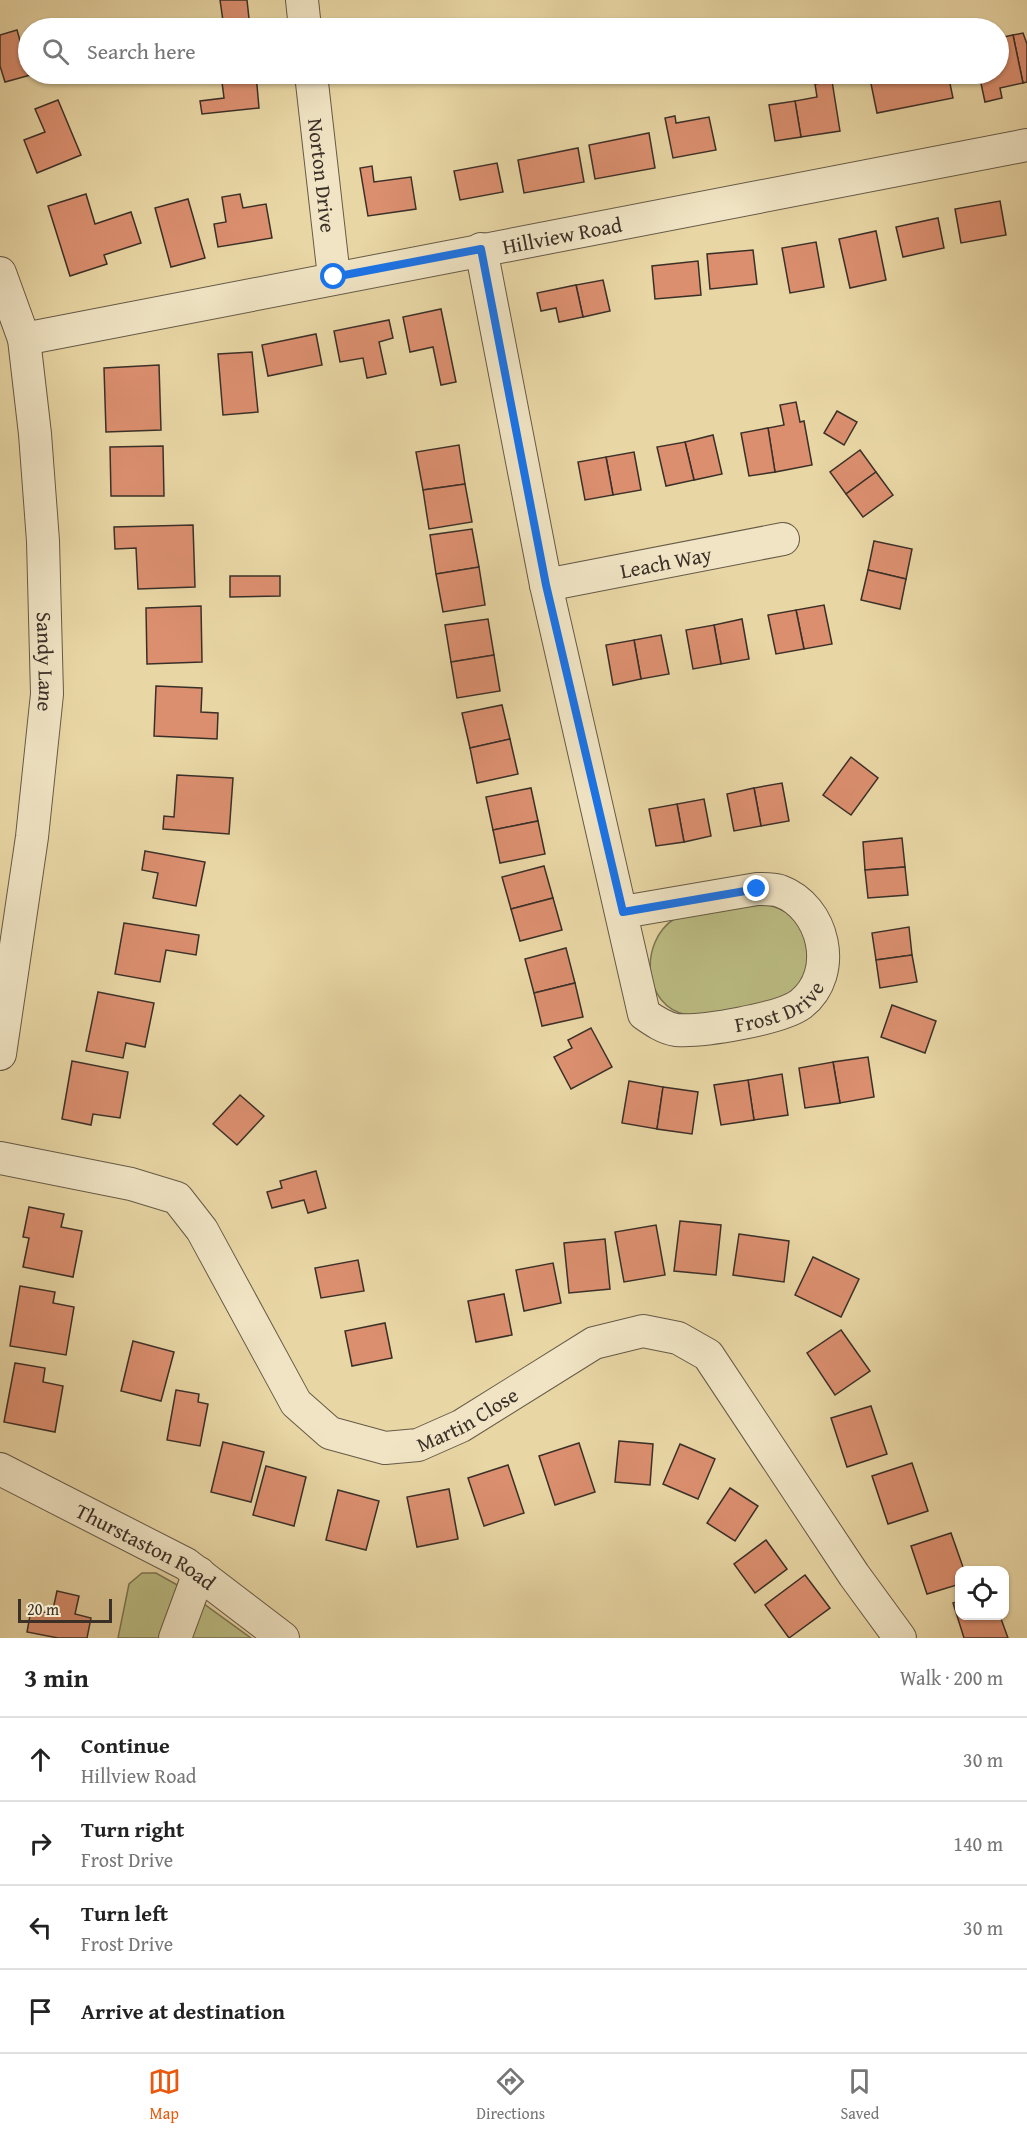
<!DOCTYPE html>
<html lang="en">
<head>
<meta charset="utf-8">
<style>
	body { margin:0; font-family:"Gentium Book Plus",serif; background:#f6f6f6; color:#222 }
	.controls { position:absolute; right:18px; bottom:18px; display:grid; overflow:hidden; border-radius:12px; box-shadow:0 2px 4px #0004 }
	.controls button { width:54px; height:54px; display:grid; place-items:center; padding:0; border:0; border-bottom:2px solid #e0e0e0; background:#fff; color:#222; font:30px sans-serif }
	.scale { position:absolute; left:18px; bottom:15px; width:94px; box-sizing:border-box; padding-left:6px; border:3px solid #3b3028; border-top:0; font-size:16px; line-height:21px; white-space:nowrap; color:#3b3028; -webkit-text-stroke:4px #f0e4c4; paint-order:stroke }
	.stop { position:absolute; width:18px; height:18px; margin:-14px; border:4px solid #1a73e8; border-radius:50%; background:#fff }
	.stop.end { background:#1a73e8; border-color:#fff; box-shadow:0 2px 6px #0008 }
	.list { margin:0; padding:0; list-style:none }
	h2 { display:flex; justify-content:space-between; align-items:center; height:78px; margin:0; padding:0 24px; font-size:26px }
	h2 small { font-size:20px; font-weight:400; color:#767676 }
	.list li { display:grid; grid-template-columns:39px 1fr auto; gap:18px; align-items:center; box-sizing:border-box; height:84px; padding:0 24px; border-top:2px solid #e0e0e0 }
	.list b { display:block; font-size:22px; white-space:nowrap }
	.list p { margin:0; font-size:20px; white-space:nowrap; color:#767676 }
	.list em { font-size:20px; font-style:normal; color:#767676 }
	.icon { flex:none; width:33px; height:33px; fill:none; stroke:currentColor; stroke-width:2; stroke-linecap:round; stroke-linejoin:round }
	.map { position:relative; flex:none; width:1027px; height:1638px; overflow:hidden }
	.search { position:absolute; background:#fff; box-shadow:0 2px 4px #0004; left:18px; right:18px; top:18px; height:66px; display:flex; align-items:center; gap:15px; box-sizing:border-box; padding:0 21px; border-radius:33px; color:#767676; font-size:22px }
	.sheet { height:414px; background:#fff }
	nav { display:flex; justify-content:space-around; align-items:center; box-sizing:border-box; height:84px; border-top:2px solid #e0e0e0; background:#fff; font-size:16px; color:#767676 }
	nav a { display:grid; justify-items:center; gap:3px }
	nav .on { color:#ea580c }
	.map>svg:first-child { display:block }
</style>
</head>
<body>
<div class="map">
<svg width="1027" height="1638" viewBox="0 0 1027 1638">
	<rect width="100%" height="100%" fill="#e8d6a4"/>
	<filter id="stains"><feTurbulence type="fractalNoise" baseFrequency=".00333" numOctaves="4"/><feColorMatrix values="0 0 0 0 .2 0 0 0 0 .09 0 0 0 0 .02 0 0 0 .5 -.17"/></filter>
	<radialGradient id="worn" r=".72"><stop offset=".6" stop-color="#630" stop-opacity="0"/><stop offset="1" stop-color="#630" stop-opacity=".3"/></radialGradient>
	<g fill="#bbbc82" stroke="#7b7655" stroke-width="1.5">
		<path d="M755 902C791 909 812 919 808 960 807 971 805 981 797 989 792 993 783 999 777 1000 761 1005 702 1018 687 1015 642 1006 639 942 674 919 687 911 737 906 755 902Z"/>
		<polygon points="142,1573 156,1573 179,1586 251,1638 118,1638 129,1584"/>
	</g>
	<g fill="#db8f6f" stroke="#3b3028" stroke-width="1.5">
		<polygon points="220,0 247,0 250,28 224,28"/>
		<polygon points="68,23 69,28 48,28"/>
		<polygon points="17,30 23,51 28,50 28,74 34,74 5,82 0,66 0,35"/>
		<polygon points="1023,33 1027,44 1027,82 1023,83 1013,35"/>
		<polygon points="1013,35 1023,83 1000,88 1002,98 985,102 979,74 998,74 999,38"/>
		<polygon points="221,74 256,74 259,108 202,114 200,101 224,98"/>
		<polygon points="869,74 948,74 953,98 877,113"/>
		<polygon points="832,81 840,131 801,137 795,101 817,97 815,84"/>
		<polygon points="58,100 81,155 37,173 24,140 45,132 35,109"/>
		<polygon points="795,101 801,137 775,141 769,105"/>
		<polygon points="675,116 676,123 709,117 716,150 673,158 665,118"/>
		<polygon points="649,133 655,168 595,179 589,145"/>
		<polygon points="578,148 584,182 524,193 518,160"/>
		<polygon points="497,163 503,192 460,200 454,171"/>
		<polygon points="372,166 374,182 411,177 416,209 368,216 360,168"/>
		<polygon points="86,194 95,224 131,212 141,243 104,255 107,264 70,276 48,206"/>
		<polygon points="240,194 243,208 266,204 272,238 218,247 214,224 226,222 222,197"/>
		<polygon points="188,199 205,258 171,267 155,208"/>
		<polygon points="1000,201 1006,235 961,243 955,209"/>
		<polygon points="938,218 944,248 903,257 896,227"/>
		<polygon points="876,231 886,280 850,288 839,239"/>
		<polygon points="816,242 824,287 790,293 782,248"/>
		<polygon points="753,250 757,284 710,289 707,254"/>
		<polygon points="698,261 701,295 655,299 652,266"/>
		<polygon points="603,280 610,311 583,317 576,285"/>
		<polygon points="576,285 583,317 559,322 556,308 541,311 537,293"/>
		<polygon points="441,309 456,382 441,385 433,347 410,352 403,317"/>
		<polygon points="389,320 393,338 379,342 386,374 367,378 363,358 340,362 334,331"/>
		<polygon points="316,334 322,365 268,376 262,345"/>
		<polygon points="252,352 258,412 223,415 218,354"/>
		<polygon points="159,365 161,430 106,432 104,368"/>
		<polygon points="796,402 800,422 804,421 812,465 775,472 768,428 784,425 780,405"/>
		<polygon points="837,411 857,422 844,445 824,433"/>
		<polygon points="768,428 775,472 749,476 741,433"/>
		<polygon points="713,435 722,474 694,480 685,442"/>
		<polygon points="685,442 694,480 666,486 657,447"/>
		<polygon points="459,445 465,484 423,490 416,452"/>
		<polygon points="163,446 164,496 111,496 110,447"/>
		<polygon points="860,450 876,472 846,494 830,472"/>
		<polygon points="634,452 641,490 613,495 606,457"/>
		<polygon points="606,457 613,495 585,500 578,462"/>
		<polygon points="876,472 893,495 863,517 846,494"/>
		<polygon points="465,484 472,522 429,529 423,490"/>
		<polygon points="193,525 195,587 138,589 136,548 115,549 114,527"/>
		<polygon points="472,529 479,567 436,574 430,535"/>
		<polygon points="874,541 912,549 906,579 868,570"/>
		<polygon points="479,567 485,605 443,612 436,574"/>
		<polygon points="868,570 906,579 900,609 861,600"/>
		<polygon points="230,576 280,576 280,596 230,597"/>
		<polygon points="824,605 832,644 804,649 796,610"/>
		<polygon points="201,606 202,662 147,664 146,608"/>
		<polygon points="796,610 804,649 776,654 768,615"/>
		<polygon points="488,619 494,655 451,662 445,625"/>
		<polygon points="742,619 749,659 721,664 714,625"/>
		<polygon points="714,625 721,664 693,669 686,630"/>
		<polygon points="661,635 669,674 641,679 634,640"/>
		<polygon points="634,640 641,679 613,685 606,645"/>
		<polygon points="494,655 500,691 457,698 451,662"/>
		<polygon points="156,686 202,688 201,712 218,713 217,739 154,736"/>
		<polygon points="502,705 510,739 470,748 462,713"/>
		<polygon points="510,739 518,774 477,783 470,748"/>
		<polygon points="851,757 878,778 851,815 823,795"/>
		<polygon points="177,775 233,778 229,834 163,829 164,816 174,817"/>
		<polygon points="782,783 789,821 761,826 754,788"/>
		<polygon points="531,788 538,821 493,830 486,797"/>
		<polygon points="754,788 761,826 734,831 727,794"/>
		<polygon points="704,799 711,836 684,842 677,804"/>
		<polygon points="677,804 684,842 656,846 649,809"/>
		<polygon points="538,821 545,854 500,863 493,830"/>
		<polygon points="902,838 905,867 865,870 863,842"/>
		<polygon points="145,851 205,862 196,906 153,898 158,873 142,870"/>
		<polygon points="544,866 553,898 511,909 502,877"/>
		<polygon points="905,867 908,895 868,898 865,870"/>
		<polygon points="553,898 562,930 520,941 511,909"/>
		<polygon points="124,923 199,935 196,955 166,950 160,982 115,974"/>
		<polygon points="909,927 912,955 876,960 872,933"/>
		<polygon points="566,948 575,983 534,993 525,959"/>
		<polygon points="912,955 917,982 880,988 876,960"/>
		<polygon points="575,983 583,1017 542,1026 534,993"/>
		<polygon points="98,992 154,1003 145,1047 126,1043 123,1058 86,1051"/>
		<polygon points="892,1005 936,1021 925,1053 881,1037"/>
		<polygon points="591,1028 612,1067 571,1089 554,1057 572,1048 568,1040"/>
		<polygon points="868,1057 874,1097 840,1103 833,1062"/>
		<polygon points="72,1061 128,1072 120,1118 93,1114 91,1125 62,1119"/>
		<polygon points="833,1062 840,1103 805,1108 799,1068"/>
		<polygon points="782,1074 788,1115 754,1120 748,1080"/>
		<polygon points="748,1080 754,1120 721,1125 714,1085"/>
		<polygon points="629,1081 663,1087 657,1129 622,1123"/>
		<polygon points="663,1087 698,1092 692,1134 657,1129"/>
		<polygon points="240,1095 264,1116 237,1145 213,1124"/>
		<polygon points="316,1171 326,1208 308,1213 304,1200 272,1208 267,1192 282,1188 280,1181"/>
		<polygon points="29,1207 64,1214 61,1227 82,1231 73,1277 23,1267 29,1238 23,1237"/>
		<polygon points="680,1221 721,1225 716,1275 674,1271"/>
		<polygon points="656,1225 665,1275 624,1282 615,1232"/>
		<polygon points="739,1234 789,1241 784,1282 733,1275"/>
		<polygon points="605,1239 610,1289 569,1293 564,1243"/>
		<polygon points="813,1257 859,1279 841,1317 795,1295"/>
		<polygon points="358,1260 364,1291 321,1298 315,1268"/>
		<polygon points="553,1263 561,1303 524,1311 516,1270"/>
		<polygon points="20,1286 55,1292 53,1303 74,1307 66,1355 10,1346"/>
		<polygon points="504,1294 512,1335 476,1342 468,1301"/>
		<polygon points="385,1323 392,1358 352,1366 345,1331"/>
		<polygon points="841,1330 870,1371 835,1395 807,1353"/>
		<polygon points="133,1341 174,1352 161,1401 121,1391"/>
		<polygon points="15,1363 45,1368 43,1382 63,1386 55,1432 4,1422"/>
		<polygon points="176,1390 199,1394 198,1402 208,1404 200,1446 167,1440"/>
		<polygon points="871,1406 887,1454 847,1467 831,1418"/>
		<polygon points="619,1441 653,1444 650,1485 615,1482"/>
		<polygon points="223,1442 264,1452 251,1502 211,1492"/>
		<polygon points="579,1443 595,1492 555,1505 539,1456"/>
		<polygon points="680,1444 715,1459 698,1499 663,1484"/>
		<polygon points="912,1463 928,1511 888,1524 872,1476"/>
		<polygon points="508,1465 524,1513 484,1526 468,1478"/>
		<polygon points="266,1466 306,1477 294,1526 253,1515"/>
		<polygon points="730,1488 758,1506 735,1541 707,1523"/>
		<polygon points="449,1489 458,1539 417,1547 407,1497"/>
		<polygon points="338,1490 379,1501 366,1550 326,1540"/>
		<polygon points="951,1533 964,1570 960,1570 960,1584 927,1594 911,1546"/>
		<polygon points="766,1540 787,1569 755,1593 734,1564"/>
		<polygon points="805,1575 830,1608 789,1638 765,1605"/>
		<polygon points="57,1591 79,1596 75,1614 91,1618 87,1638 58,1638 27,1632 31,1610 52,1614"/>
		<polygon points="960,1601 960,1616 1000,1616 1008,1638 964,1638 953,1603"/>
	</g>
	<g fill="none" stroke-linecap="round" stroke-linejoin="round">
		<g stroke="#665a47" stroke-width="34">
			<g id="minor">
				<polyline points="302,0 305,28"/>
				<path id="s1" d="M311 74 334 277"/>
				<path id="s2" d="M481 249 546 585 644 1014C654 1021 664 1028 676 1030 702 1032 781 1019 801 1004 840 973 824 907 780 891 773 889 764 889 757 889L623 912"/>
				<path id="s3" d="M0 273 24 339 35 434 43 541 47 694 32 837 0 1054"/>
				<path id="s4" d="M24 339 1027 145"/>
				<path id="s5" d="M546 585 783 539"/>
				<path id="s6" d="M0 1158 131 1184 177 1198 202 1230 296 1403 330 1433 385 1448 418 1445 461 1426 594 1343 643 1331 678 1338 708 1355 854 1575 900 1638"/>
				<path id="s7" d="M0 1469 186 1564 283 1638"/>
				<polyline points="175,1638 199,1573"/>
			</g>
		</g>
		<use href="#minor" stroke="#f0e4c4" stroke-width="32"/>
	</g>
	<g fill="none" stroke-linecap="round" stroke-linejoin="round">
		<polyline stroke="#1a73e8" stroke-width="8" points="334,277 481,249 546,585 623,912 757,889"/>
	</g>
	<g text-anchor="middle" dominant-baseline="central" stroke-width="5" stroke-linejoin="round" paint-order="stroke">
		<g font-size="21" fill="#3b3028" stroke="#f0e4c4">
			<text stroke="none"><textPath href="#s1" startOffset="102">Norton Drive</textPath></text>
			<text stroke="none"><textPath href="#s4" startOffset="548">Hillview Road</textPath></text>
			<text stroke="none"><textPath href="#s5" startOffset="122">Leach Way</textPath></text>
			<text stroke="none"><textPath href="#s3" startOffset="394">Sandy Lane</textPath></text>
			<text stroke="none"><textPath href="#s2" startOffset="926">Frost Drive</textPath></text>
			<text stroke="none"><textPath href="#s6" startOffset="610">Martin Close</textPath></text>
			<text stroke="none"><textPath href="#s7" startOffset="165">Thurstaston Road</textPath></text>
		</g>
	</g>
	<rect width="100%" height="100%" filter="url(#stains)"/>
	<rect width="100%" height="100%" fill="url(#worn)"/>
</svg>
<div class="controls">
<button><svg class="icon" aria-label="locate" viewBox="0 0 24 24"><circle cx="12" cy="12" r="6"/><path d="M12 2v4M12 18v4M2 12h4M18 12h4"/></svg></button>
</div>
<div class="scale">20 m</div>
<div class="stop" style="left:334px;top:277px"></div>
<div class="stop end" style="left:757px;top:889px"></div>
<div class="search"><svg class="icon" aria-label="search" viewBox="0 0 24 24"><circle cx="10" cy="10" r="6"/><path d="M15 15l6 6"/></svg>Search here</div>
</div>
<section class="sheet">
<h2>3 min<small>Walk · 200 m</small></h2>
<ul class="list">
<li><svg class="icon" aria-label="ahead" viewBox="0 0 24 24"><path d="M12 20V5M6 11l6-6 6 6"/></svg><div><b>Continue</b><p>Hillview Road</p></div><em>30 m</em></li>
<li><svg class="icon" aria-label="right" viewBox="0 0 24 24"><path d="M7 20v-9h11M14 6l5 5-5 5"/></svg><div><b>Turn right</b><p>Frost Drive</p></div><em>140 m</em></li>
<li><svg class="icon" aria-label="left" viewBox="0 0 24 24"><path d="M17 20v-9H6M10 6l-5 5 5 5"/></svg><div><b>Turn left</b><p>Frost Drive</p></div><em>30 m</em></li>
<li><svg class="icon" aria-label="arrive" viewBox="0 0 24 24"><path d="M6 21V4h12l-3 4 3 4H6"/></svg><div><b>Arrive at destination</b></div></li>
</ul>
</section>
<nav>
<a class="on"><svg class="icon" aria-label="map" viewBox="0 0 24 24"><path d="M3 6l6-2 6 2 6-2v14l-6 2-6-2-6 2zM9 4v14M15 6v14"/></svg>Map</a>
<a><svg class="icon" aria-label="directions" viewBox="0 0 24 24"><path d="M12 3l9 9-9 9-9-9zM9 14v-3h6M13 9l2 2-2 2"/></svg>Directions</a>
<a><svg class="icon" aria-label="saved" viewBox="0 0 24 24"><path d="M7 4h10v16l-5-4-5 4z"/></svg>Saved</a>
</nav>
</body>
</html>
